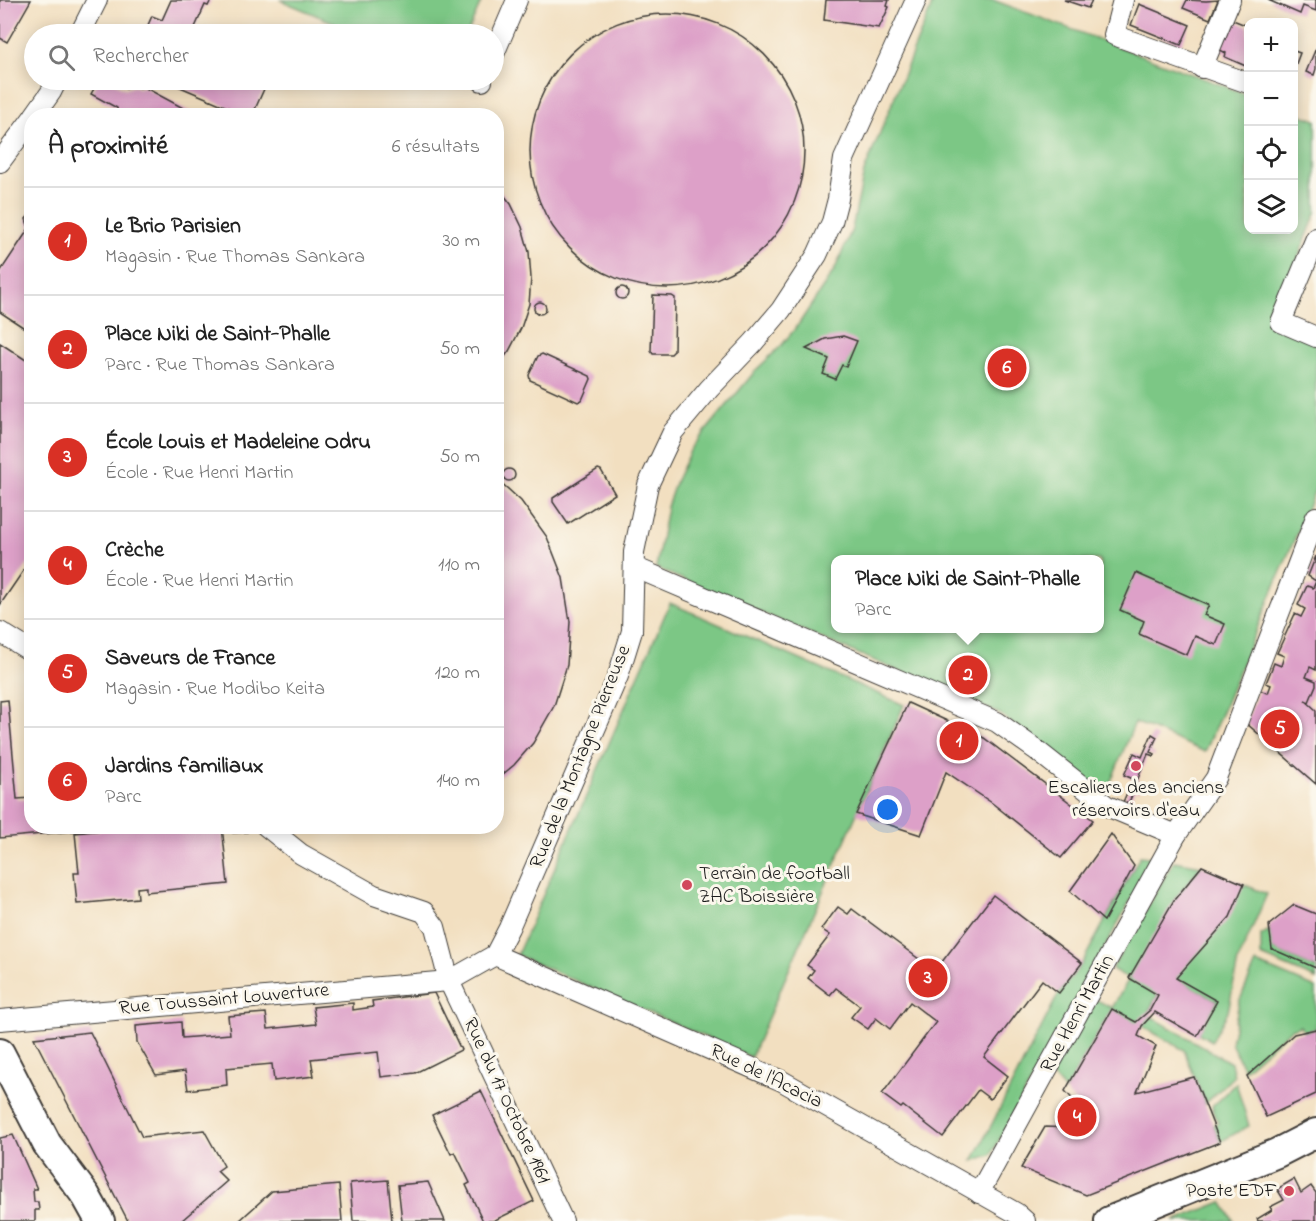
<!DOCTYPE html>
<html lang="fr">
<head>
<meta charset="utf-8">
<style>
	body { margin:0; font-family:"Indie Flower",sans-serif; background:#f2f2f2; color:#222 }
	.controls { position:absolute; right:18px; top:18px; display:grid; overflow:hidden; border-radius:12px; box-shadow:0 3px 15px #0003 }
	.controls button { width:54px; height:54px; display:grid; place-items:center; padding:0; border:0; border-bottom:2px solid #e0e0e0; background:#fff; color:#222; font:30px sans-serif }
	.you { position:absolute; left:888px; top:810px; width:21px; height:21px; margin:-15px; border:4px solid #fff; border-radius:50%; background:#1a73e8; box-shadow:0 0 0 9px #1a73e833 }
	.badge { display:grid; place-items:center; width:39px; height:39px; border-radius:50%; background:#d93025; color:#fff; font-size:20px; font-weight:700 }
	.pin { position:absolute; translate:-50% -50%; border:3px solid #fff; box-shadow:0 2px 6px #0006 }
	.popup { position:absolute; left:831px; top:555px; width:273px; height:78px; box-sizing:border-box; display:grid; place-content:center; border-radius:12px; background:#fff; filter:drop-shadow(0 2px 4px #0005); font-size:20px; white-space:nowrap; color:#767676 }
	.popup b { font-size:22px; color:#222 }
	.popup::after { content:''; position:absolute; left:50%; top:100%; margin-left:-12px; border:12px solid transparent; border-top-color:#fff }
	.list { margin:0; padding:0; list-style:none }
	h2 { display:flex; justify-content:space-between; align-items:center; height:78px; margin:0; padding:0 24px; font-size:26px }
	h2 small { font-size:20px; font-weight:400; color:#767676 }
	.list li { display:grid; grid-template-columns:39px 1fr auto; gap:18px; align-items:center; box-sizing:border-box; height:108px; padding:0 24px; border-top:2px solid #e0e0e0 }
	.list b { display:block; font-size:22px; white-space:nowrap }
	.list p { margin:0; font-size:20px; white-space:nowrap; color:#767676 }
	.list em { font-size:20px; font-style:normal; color:#767676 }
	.icon { flex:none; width:33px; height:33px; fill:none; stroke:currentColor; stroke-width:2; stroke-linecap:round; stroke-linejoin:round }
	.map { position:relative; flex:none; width:1316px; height:1221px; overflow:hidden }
	.search { position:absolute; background:#fff; box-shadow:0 3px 15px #0003; left:24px; top:24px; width:480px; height:66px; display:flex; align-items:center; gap:15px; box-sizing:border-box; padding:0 21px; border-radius:33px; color:#767676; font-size:22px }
	.panel { position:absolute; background:#fff; box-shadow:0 3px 15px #0003; left:24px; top:108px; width:480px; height:726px; border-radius:24px }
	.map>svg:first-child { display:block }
</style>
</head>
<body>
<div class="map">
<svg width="1316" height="1221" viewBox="0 0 1316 1221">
	<rect width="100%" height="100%" fill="#fbf7ec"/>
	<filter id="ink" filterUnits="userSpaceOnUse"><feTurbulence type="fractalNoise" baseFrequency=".0167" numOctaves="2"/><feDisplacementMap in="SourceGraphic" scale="12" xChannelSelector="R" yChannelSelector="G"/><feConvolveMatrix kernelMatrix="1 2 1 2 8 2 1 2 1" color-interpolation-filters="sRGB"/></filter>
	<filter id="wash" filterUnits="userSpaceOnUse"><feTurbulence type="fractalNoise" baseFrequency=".008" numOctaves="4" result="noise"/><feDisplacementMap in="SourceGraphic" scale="24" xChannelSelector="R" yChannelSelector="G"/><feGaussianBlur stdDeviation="1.35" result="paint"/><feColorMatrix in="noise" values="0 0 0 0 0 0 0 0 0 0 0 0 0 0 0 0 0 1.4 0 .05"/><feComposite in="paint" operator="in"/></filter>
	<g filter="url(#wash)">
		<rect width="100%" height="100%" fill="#f2dfc0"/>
		<g fill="#7bc785" stroke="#4c7250" stroke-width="1.5" fill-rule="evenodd">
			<polygon points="280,0 482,0 467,34 361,34"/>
			<path d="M934 0H993L1248 95V230H1294V112L1316 120V213L1271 325 1316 343V488L1205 752 1135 722 1105 796 1000 714 656 568 667 507 676 480 691 449 756 370 781 346 798 325 835 269 852 229 864 172ZM836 560H1100V628H836Z"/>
			<polygon points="670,603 904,705 751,1057 517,955"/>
			<polygon points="1140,856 1151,857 1152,861 991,1155 973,1161 1059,993 1082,963"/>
			<polygon points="1174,861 1202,866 1174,900 1158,995 1147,1014 1231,1063 1234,1076 1205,1104 1184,1050 1112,1009 1065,1091 1051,1075 1095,999 1112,1008 1129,979 1112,969"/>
			<polygon points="1235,881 1267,894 1238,961 1228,1012 1212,1041 1198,1033 1217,1001 1175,978"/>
			<polygon points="1270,930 1273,949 1316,968 1316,979 1261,956 1261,935"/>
			<polygon points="1256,963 1316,988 1316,1029 1304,1032 1300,1026 1291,1029 1244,1070 1231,1043 1239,1002"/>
			<polygon points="1236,1083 1249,1126 1220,1142 1214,1125 1218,1123 1212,1106"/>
			<polygon points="1222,1202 1234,1221 1174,1221"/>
		</g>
		<g id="blocks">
			<g fill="#dda0c8">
				<polygon points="0,0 31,0 7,42 0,38"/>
				<polygon points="171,0 211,0 208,6 205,5 192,34 144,34 152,16 162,20"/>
				<polygon points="826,0 889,0 887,6 889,7 879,28 824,20"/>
				<polygon points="1064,0 1092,0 1088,8"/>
				<polygon points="1187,0 1206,1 1218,0 1210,19 1183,8"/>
				<polygon points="1268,0 1316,0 1316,11 1303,6 1300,14"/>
				<polygon points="1139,4 1190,25 1181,45 1131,25"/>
				<circle cx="667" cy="151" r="137"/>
				<polygon points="1233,20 1248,26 1248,67 1225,57 1226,53 1220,50"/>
				<polygon points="1316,48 1316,69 1314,75 1306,72"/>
				<polygon points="1294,51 1300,53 1294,69"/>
				<polygon points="99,80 108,80 126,89 134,86 138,88 144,87 198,116 118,116 117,108 91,94"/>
				<polygon points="151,80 268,80 252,116 248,116 171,83 169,87"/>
				<polygon points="496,185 511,204 522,227 529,252 531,278 529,304 521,328 509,351 496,368"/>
				<polygon points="32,212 32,333 0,312 0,272 30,227 28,225 26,219"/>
				<circle cx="622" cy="293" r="6"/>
				<polygon points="653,295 672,296 675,298 674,351 671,354 653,354 651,351"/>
				<circle cx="540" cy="308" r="6"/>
				<polygon points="843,336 857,341 846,367 842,365 835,379 823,374 829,359 806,349 825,339"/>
				<polygon points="0,343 32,364 32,558 0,605"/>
				<polygon points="542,354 590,376 591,379 582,400 578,402 530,380 529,375 538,356"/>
				<circle cx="509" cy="475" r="6"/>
				<polygon points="598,469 601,470 615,494 568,524 553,502 553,498"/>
				<polygon points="496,478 521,501 547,537 563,578 570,622 567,665 554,706 533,743 514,765 496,780"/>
				<polygon points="1316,556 1316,670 1310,667 1306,677 1316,681 1316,685 1309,702 1305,700 1316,710 1316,784 1246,723 1259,690 1268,693 1271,685 1266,683 1274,663 1281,666 1284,656 1277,653 1295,614 1301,617 1305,609 1298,605 1307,586 1313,588 1316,581 1308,576"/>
				<polygon points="1136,573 1209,605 1204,615 1225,624 1216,645 1195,636 1187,655 1139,634 1144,621 1120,610"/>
				<polygon points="8,700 17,799 32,798 32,826 107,826 107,828 0,838 0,701"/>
				<polygon points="908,703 984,738 1093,820 1061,858 992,803 946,772 921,835 856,814"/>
				<polygon points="1152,734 1157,737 1150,752 1155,754 1154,756 1148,754 1135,786 1140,788 1139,791 1135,789 1128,804 1123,802 1133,779 1124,775 1134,753 1142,757"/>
				<polygon points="143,826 222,826 228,884 146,892 146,887 137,888 138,898 77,904 74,873 79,873 75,833"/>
				<polygon points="232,826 246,826 247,832 233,833"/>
				<polygon points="1111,834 1134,866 1104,921 1070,891"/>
				<polygon points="1202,866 1244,884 1230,917 1176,978 1217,1001 1197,1036 1155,1012 1142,1026 1138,1036 1156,1046 1137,1092 1194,1077 1220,1142 1086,1195 1021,1168 1045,1127 1069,1128 1081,1108 1065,1091 1112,1009 1136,1022 1150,1010 1158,995 1129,978 1174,900"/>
				<polygon points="993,895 1082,963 1059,993 1042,980 984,1057 1008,1076 990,1099 978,1090 943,1137 903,1106 901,1108 882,1094 936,1022 910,1002 890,1029 876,1018 868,1029 851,1017 860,1006 836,988 830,995 808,978 814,970 807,965 830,935 821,929 838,907 848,914 852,909 935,971"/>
				<polygon points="1294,905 1316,914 1316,968 1272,949 1269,925"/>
				<polygon points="434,993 461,1050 415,1073 381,1077 378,1052 311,1059 314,1076 274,1081 272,1064 226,1068 227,1085 188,1090 185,1071 156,1075 137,1042 136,1026 181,1022 182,1038 230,1034 228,1016 266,1013 268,1029 316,1024 313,1007 353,1003 353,1010 373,1007 372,1001"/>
				<polygon points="1316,1029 1316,1094 1266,1117 1247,1076 1294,1034"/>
				<polygon points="90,1032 142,1137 204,1130 224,1166 217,1171 227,1181 181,1221 128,1221 34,1038"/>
				<polygon points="481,1091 534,1201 493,1221 483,1221 466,1185 470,1183 455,1152 451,1154 432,1115"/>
				<polygon points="13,1135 37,1189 33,1189 34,1202 38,1202 39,1210 35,1210 35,1221 0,1221 0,1138"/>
				<polygon points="1294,1179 1301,1193 1311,1186 1316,1193 1316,1221 1258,1221 1257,1219 1272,1210 1270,1207 1284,1200 1277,1189"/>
				<polygon points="388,1180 392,1221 353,1221 350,1183"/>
				<polygon points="428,1182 445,1221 402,1221 398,1185"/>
				<polygon points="339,1185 342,1221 239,1221 272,1191"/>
			</g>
		</g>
	</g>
	<g filter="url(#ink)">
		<use href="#blocks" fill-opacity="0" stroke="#3c3935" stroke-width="1.5"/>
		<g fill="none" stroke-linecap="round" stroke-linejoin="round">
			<g stroke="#3c3935" stroke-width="22">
				<g id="minor">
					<polyline points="1123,0 1114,35 1248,83"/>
					<polyline points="80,34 97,0"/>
					<polyline points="494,54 517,0"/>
					<polyline points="1202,68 1230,0"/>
					<polyline points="482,81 482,80"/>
					<polyline points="34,116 51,92 57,80"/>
					<polyline points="0,162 32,119"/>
					<polyline points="1316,238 1281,322 1316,337"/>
					<polyline points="634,567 997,722 1035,749 1107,806 1176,835"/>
					<polyline points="0,632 32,652"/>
					<polyline points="266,826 301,854 374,895 424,912 435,927 449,981 563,1221"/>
					<polyline points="495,955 782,1081 1016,1213 1025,1221"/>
					<polyline points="0,1020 449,981 495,955 509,928 618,676 632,631 634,552 648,485 673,432 709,389 753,343 781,310 817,255 832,222 838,199 844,159 916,0"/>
					<polyline points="979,1193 1176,835 1216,778 1316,517"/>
				</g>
			</g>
			<g stroke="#3c3935" stroke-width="32">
				<g id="secondary">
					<polyline points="0,1053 47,1144 86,1196 100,1221"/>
					<polyline points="1109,1221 1277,1153 1316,1133"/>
				</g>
			</g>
			<use href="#minor" stroke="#fff" stroke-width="20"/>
			<use href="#secondary" stroke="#fff" stroke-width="28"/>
		</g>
	</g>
	<g fill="#d1495b" stroke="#fbf7ec" stroke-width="2">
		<circle cx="1136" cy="766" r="6"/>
		<circle cx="687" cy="885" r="6"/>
		<circle cx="1289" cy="1191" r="6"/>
	</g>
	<g text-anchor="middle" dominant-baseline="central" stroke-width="6" stroke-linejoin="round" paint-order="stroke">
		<g font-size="20" fill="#1c1c1c" stroke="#fbf7ec">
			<text transform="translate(581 757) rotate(-68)">Rue de la Montagne Pierreuse</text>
			<text transform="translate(224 1000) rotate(-5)">Rue Toussaint Louverture</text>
			<text transform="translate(1078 1014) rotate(-61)">Rue Henri Martin</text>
			<text transform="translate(766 1077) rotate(26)">Rue de l'Acacia</text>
			<text transform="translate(506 1101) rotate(65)">Rue du 17 Octobre 1961</text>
		</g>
		<g font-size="20" fill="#1c1c1c" stroke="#fbf7ec">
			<text x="1136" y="788">Escaliers des anciens<tspan x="1136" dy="23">réservoirs d'eau</tspan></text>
			<text x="699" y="874" text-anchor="start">Terrain de football<tspan x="699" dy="23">ZAC Boissière</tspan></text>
			<text x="1277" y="1191" text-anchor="end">Poste EDF</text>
		</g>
	</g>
</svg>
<div class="controls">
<button>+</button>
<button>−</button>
<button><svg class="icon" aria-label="locate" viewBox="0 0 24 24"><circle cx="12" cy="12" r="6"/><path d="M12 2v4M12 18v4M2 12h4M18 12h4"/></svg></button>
<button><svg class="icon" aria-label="layers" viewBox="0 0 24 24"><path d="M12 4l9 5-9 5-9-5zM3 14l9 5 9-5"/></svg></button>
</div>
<div class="you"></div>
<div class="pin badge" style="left:959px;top:741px">1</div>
<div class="pin badge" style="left:968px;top:675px">2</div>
<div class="popup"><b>Place Niki de Saint-Phalle</b>Parc</div>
<div class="pin badge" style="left:928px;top:978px">3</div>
<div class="pin badge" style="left:1077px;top:1117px">4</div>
<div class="pin badge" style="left:1280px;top:729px">5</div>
<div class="pin badge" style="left:1007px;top:368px">6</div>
<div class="search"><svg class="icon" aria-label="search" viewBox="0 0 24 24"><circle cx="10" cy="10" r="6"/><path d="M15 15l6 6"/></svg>Rechercher</div>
<section class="panel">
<h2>À proximité<small>6 résultats</small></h2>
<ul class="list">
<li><span class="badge">1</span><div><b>Le Brio Parisien</b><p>Magasin · Rue Thomas Sankara</p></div><em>30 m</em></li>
<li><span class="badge">2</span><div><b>Place Niki de Saint-Phalle</b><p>Parc · Rue Thomas Sankara</p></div><em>50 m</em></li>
<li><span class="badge">3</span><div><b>École Louis et Madeleine Odru</b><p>École · Rue Henri Martin</p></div><em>50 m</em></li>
<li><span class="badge">4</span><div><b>Crèche</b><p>École · Rue Henri Martin</p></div><em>110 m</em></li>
<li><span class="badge">5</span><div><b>Saveurs de France</b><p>Magasin · Rue Modibo Keita</p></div><em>120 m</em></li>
<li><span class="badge">6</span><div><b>Jardins familiaux</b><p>Parc</p></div><em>140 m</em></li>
</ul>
</section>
</div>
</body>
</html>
